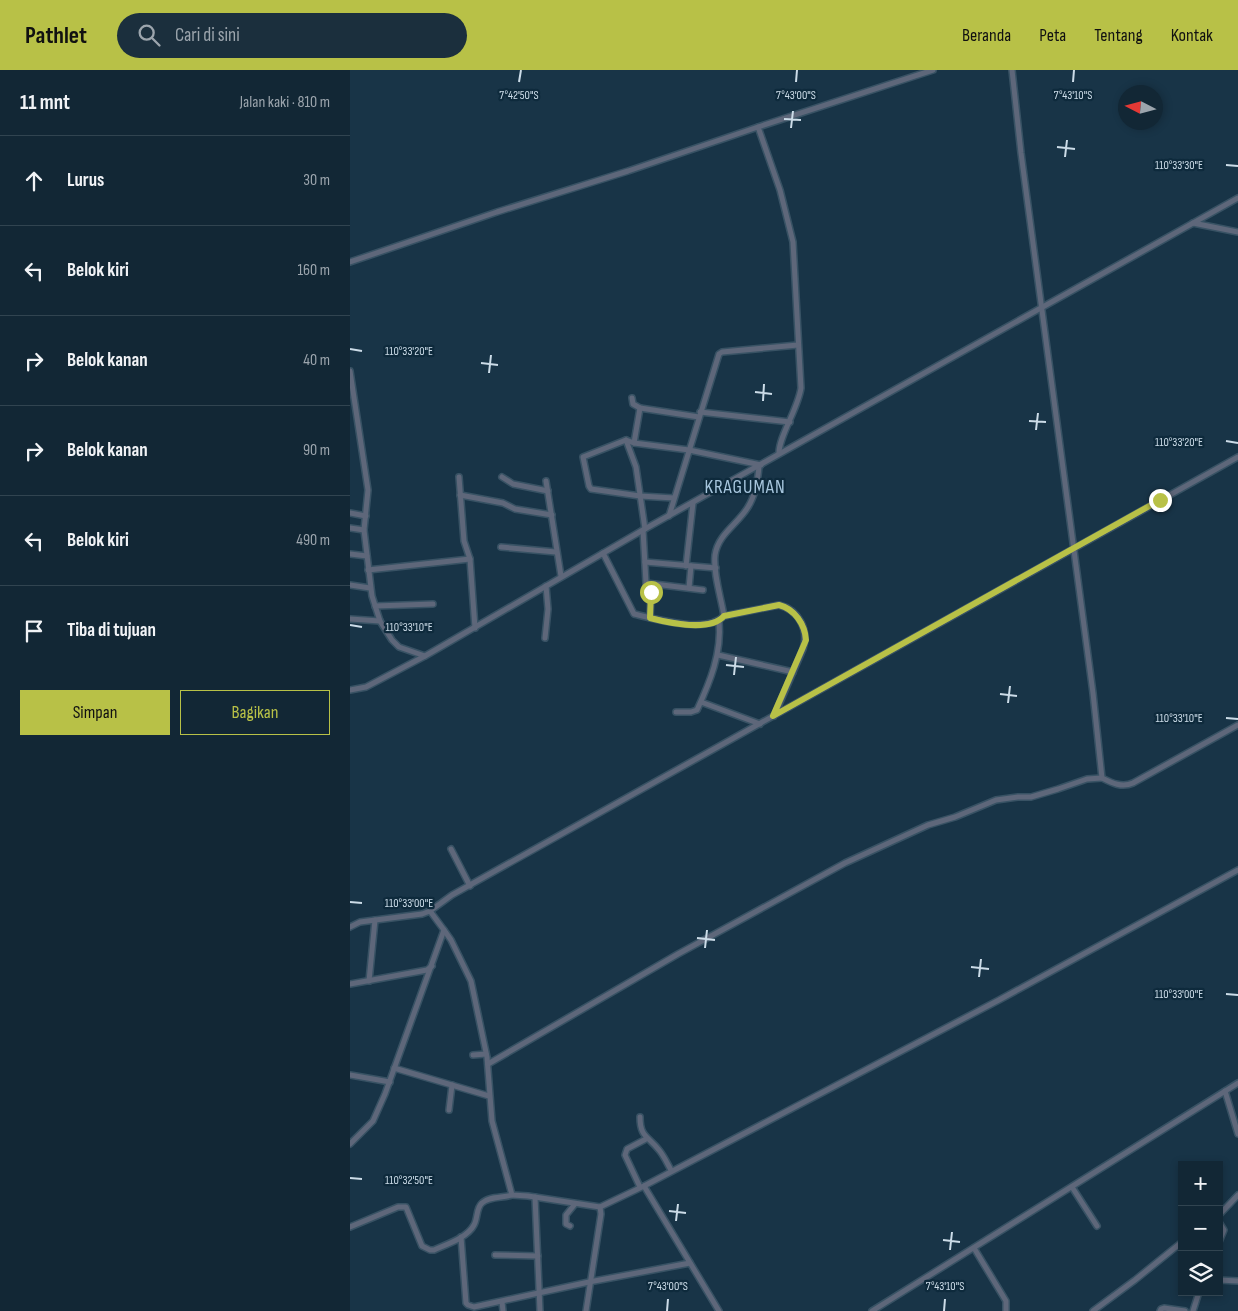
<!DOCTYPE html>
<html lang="id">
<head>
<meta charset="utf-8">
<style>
	body { margin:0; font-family:"Sofia Sans Condensed",sans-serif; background:#1b2f3d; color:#f1f3f6 }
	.controls { position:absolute; right:15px; bottom:15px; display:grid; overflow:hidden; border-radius:0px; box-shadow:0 2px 8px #0003 }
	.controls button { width:45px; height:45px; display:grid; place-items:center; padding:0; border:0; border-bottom:1px solid #314450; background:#122735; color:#f1f3f6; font:25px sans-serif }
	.compass { position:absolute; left:768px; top:15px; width:45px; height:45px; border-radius:50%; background:#122735; box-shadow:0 2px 8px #0003; rotate:276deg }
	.stop { position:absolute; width:15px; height:15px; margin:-11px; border:4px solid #b8c147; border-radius:50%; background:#fff }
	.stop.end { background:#b8c147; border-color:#fff; box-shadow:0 1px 5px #0008 }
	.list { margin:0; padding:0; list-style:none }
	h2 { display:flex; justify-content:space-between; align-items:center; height:65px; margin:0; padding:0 20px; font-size:21px }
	h2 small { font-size:16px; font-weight:400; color:#9ca5ad }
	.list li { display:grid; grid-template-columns:32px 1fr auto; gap:15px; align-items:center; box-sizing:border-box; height:90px; padding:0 20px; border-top:1px solid #314450 }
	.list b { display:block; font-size:19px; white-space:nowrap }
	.list em { font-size:16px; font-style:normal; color:#9ca5ad }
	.actions { display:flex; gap:10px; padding:15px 20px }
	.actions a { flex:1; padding:11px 0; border:1px solid #b8c147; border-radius:0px; text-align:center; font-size:18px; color:#b8c147 }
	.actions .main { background:#b8c147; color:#111 }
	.icon { flex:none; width:28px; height:28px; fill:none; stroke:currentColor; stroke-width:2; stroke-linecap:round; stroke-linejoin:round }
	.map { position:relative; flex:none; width:888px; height:1241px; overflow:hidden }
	header { display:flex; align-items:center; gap:30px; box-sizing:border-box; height:70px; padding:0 25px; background:#b8c147; color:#111 }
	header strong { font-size:24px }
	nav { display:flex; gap:28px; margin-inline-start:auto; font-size:18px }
	.search { width:350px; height:45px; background:#1b2f3d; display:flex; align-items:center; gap:12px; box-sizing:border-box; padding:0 18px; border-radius:28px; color:#9ca5ad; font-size:19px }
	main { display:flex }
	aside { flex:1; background:#122735 }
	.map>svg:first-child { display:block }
</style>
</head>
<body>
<header>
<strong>Pathlet</strong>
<div class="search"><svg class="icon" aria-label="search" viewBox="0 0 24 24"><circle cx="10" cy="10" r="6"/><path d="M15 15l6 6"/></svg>Cari di sini</div>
<nav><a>Beranda</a><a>Peta</a><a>Tentang</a><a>Kontak</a></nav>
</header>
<main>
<aside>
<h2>11 mnt<small>Jalan kaki · 810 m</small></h2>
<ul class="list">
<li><svg class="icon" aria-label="ahead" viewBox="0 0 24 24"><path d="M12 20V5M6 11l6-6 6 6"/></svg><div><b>Lurus</b></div><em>30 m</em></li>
<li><svg class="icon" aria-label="left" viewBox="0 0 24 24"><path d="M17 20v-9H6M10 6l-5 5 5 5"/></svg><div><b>Belok kiri</b></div><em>160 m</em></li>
<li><svg class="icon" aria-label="right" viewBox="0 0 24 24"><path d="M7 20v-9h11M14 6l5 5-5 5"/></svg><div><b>Belok kanan</b></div><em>40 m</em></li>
<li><svg class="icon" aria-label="right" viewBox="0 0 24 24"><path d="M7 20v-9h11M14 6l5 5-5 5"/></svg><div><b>Belok kanan</b></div><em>90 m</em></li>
<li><svg class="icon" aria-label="left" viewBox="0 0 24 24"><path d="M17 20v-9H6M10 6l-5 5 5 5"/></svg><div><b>Belok kiri</b></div><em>490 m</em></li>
<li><svg class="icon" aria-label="arrive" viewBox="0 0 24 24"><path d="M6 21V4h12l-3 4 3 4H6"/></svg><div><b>Tiba di tujuan</b></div></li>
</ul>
<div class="actions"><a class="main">Simpan</a><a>Bagikan</a></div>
</aside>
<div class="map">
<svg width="888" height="1241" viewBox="0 0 888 1241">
	<rect width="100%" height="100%" fill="#183447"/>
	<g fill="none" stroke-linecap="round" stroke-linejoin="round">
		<g stroke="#385264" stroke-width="8">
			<g id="street">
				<path d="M662 0 671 83 743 623 752 708C762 713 772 718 783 713L888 655"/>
				<path d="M408 57 430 120 443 172 451 318C448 339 429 366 429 383"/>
				<polyline points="843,153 888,162"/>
				<polyline points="0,192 147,142 278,101 408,57 583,0"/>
				<polyline points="0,301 18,420 14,460 22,526 30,551 42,570 49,577 75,586"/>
				<polyline points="282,328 283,334 290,338 349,347"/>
				<polyline points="350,342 440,352"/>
				<polyline points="276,370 286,397 295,459"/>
				<polyline points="284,373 290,338"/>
				<path d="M409 396C408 409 405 426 398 437 388 454 368 464 365 485 363 504 371 527 374 546L429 535C449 540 459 560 453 579L424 646"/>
				<polyline points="109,407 114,471 120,489 125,558"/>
				<polyline points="152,407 163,414 198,421"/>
				<polyline points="196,411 211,506"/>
				<polyline points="110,425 153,433 165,439 202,445"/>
				<polyline points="324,428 290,426 241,419 239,416 233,387 276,370 284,373 339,380 411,395"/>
				<polyline points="0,443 16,446"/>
				<polyline points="319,446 369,284 372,282 448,275"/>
				<polyline points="0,458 14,460"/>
				<polyline points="293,460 296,513 296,517 301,522 300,548"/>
				<polyline points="151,477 206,482"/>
				<path d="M253 483 284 544C305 549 357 564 374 546"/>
				<polyline points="0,484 17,486"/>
				<polyline points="295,492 366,498"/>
				<polyline points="336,496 343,433"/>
				<polyline points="18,500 120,489"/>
				<polyline points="296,513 353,520"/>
				<polyline points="0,515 20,518"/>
				<polyline points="339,518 341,496"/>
				<polyline points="25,536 83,534"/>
				<polyline points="0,549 30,551"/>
				<polyline points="195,568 198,539 196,516"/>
				<polyline points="368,585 443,602"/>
				<polyline points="0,620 16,617 75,586 293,460 888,128"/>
				<polyline points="351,632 410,654"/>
				<path d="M326 642H341L347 640C360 612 372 583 369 551"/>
				<polyline points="101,779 120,816"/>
				<polyline points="0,857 10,852 72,844 80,841 102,825 888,387"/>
				<polyline points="94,860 101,870 121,911 137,987 142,1051 162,1125 178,1126 250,1137 294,1116 649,930 888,800"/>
				<polyline points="19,911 25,850"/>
				<polyline points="0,914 77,900 82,896"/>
				<polyline points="123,985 136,984"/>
				<polyline points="138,994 328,884 495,793 578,755 605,747 646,730 668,727 681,727 708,719 737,709 752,708"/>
				<polyline points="44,998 139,1026"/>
				<polyline points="0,1005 40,1012"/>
				<polyline points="875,1021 888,1064"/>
				<polyline points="99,1040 102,1015"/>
				<path d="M290 1047C290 1067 298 1066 309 1080 314 1086 317 1093 321 1100"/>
				<polyline points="0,1074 23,1051 35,1024 94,860 80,841"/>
				<polyline points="294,1116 369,1241"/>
				<polyline points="290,1117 275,1085 277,1079 296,1069"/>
				<polyline points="722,1117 747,1156"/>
				<polyline points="185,1127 190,1241"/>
				<polyline points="869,1145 888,1125"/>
				<polyline points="869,1152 874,1160 869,1172"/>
				<polyline points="220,1156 216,1154 216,1145 225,1134"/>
				<path d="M0 1157 48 1137H56L72 1176 80 1180H84C97 1174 117 1168 124 1155 128 1148 126 1138 132 1133 139 1126 153 1128 162 1125"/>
				<polyline points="111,1167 116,1233 118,1235 124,1237 239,1212 340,1193"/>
				<polyline points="624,1178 656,1231 656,1241"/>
				<polyline points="145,1185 188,1186"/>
				<polyline points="869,1210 888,1211"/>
				<polyline points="152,1232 153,1241"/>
				<polyline points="236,1241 251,1144 250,1137"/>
				<polyline points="522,1241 888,1013"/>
				<polyline points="743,1241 785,1210 832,1172"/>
				<polyline points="810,1241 811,1239 814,1238 835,1241"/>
				<polyline points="843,1241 849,1222"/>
			</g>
		</g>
		<use href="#street" stroke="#5e677a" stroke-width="5"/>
	</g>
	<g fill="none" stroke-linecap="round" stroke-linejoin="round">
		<path stroke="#b8c147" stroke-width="6" d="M301 522 300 548C319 553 360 562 374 546L429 535C445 539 455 555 456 570L423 646 810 430"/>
	</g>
	<path fill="none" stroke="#ccdce8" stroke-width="2" d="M169 12 171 0M446 12 447 0M723 12 724 0M434 49 451 50M441 58 443 41M707 77 725 79M715 87 717 70M876 95 888 96M0 279 12 281M131 293 148 295M139 303 141 285M405 322 422 324M413 331 414 314M679 351 696 352M686 360 688 343M876 371 888 373M0 555 12 557M376 595 394 597M384 605 386 587M650 624 667 626M658 633 660 616M876 648 888 649M0 832 12 833M347 868 365 870M355 878 357 860M621 897 639 899M629 907 631 889M876 924 888 925M0 1108 12 1109M319 1141 336 1143M326 1151 328 1134M593 1170 610 1172M600 1180 602 1162M317 1241 318 1229M594 1241 595 1229"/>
	<g text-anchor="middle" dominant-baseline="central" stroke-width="4.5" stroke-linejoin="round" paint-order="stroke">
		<g font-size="19" letter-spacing="1" fill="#a7c6de" stroke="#0e2a3c">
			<text x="395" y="417">KRAGUMAN</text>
		</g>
	</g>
	<g font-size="12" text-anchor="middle" fill="#ccdce8" stroke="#0e2a3c" stroke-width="4.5" stroke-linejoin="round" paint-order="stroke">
		<text x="169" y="29">7°42'50"S</text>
		<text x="446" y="29">7°43'00"S</text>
		<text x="723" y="29">7°43'10"S</text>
		<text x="829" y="99">110°33'30"E</text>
		<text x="59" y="285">110°33'20"E</text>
		<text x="829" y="376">110°33'20"E</text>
		<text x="59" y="561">110°33'10"E</text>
		<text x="829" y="652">110°33'10"E</text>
		<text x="59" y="837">110°33'00"E</text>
		<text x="829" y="928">110°33'00"E</text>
		<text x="59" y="1114">110°32'50"E</text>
		<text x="318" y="1220">7°43'00"S</text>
		<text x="595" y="1220">7°43'10"S</text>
	</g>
</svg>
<div class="controls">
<button>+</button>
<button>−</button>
<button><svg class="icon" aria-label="layers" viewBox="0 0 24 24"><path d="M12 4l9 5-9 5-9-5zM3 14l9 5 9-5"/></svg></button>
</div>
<svg class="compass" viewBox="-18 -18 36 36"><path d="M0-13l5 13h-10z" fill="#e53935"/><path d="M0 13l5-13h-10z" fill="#9ca5ad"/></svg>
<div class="stop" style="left:301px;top:522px"></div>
<div class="stop end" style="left:810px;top:430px"></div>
</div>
</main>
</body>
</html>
